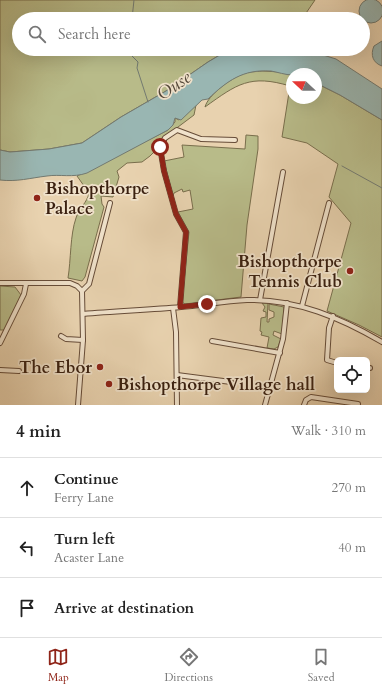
<!DOCTYPE html>
<html lang="en">
<head>
<meta charset="utf-8">
<style>
	body { margin:0; font-family:Cardo,serif; background:#f2f2f2; color:#222 }
	.controls { position:absolute; right:12px; bottom:12px; display:grid; overflow:hidden; border-radius:6px; box-shadow:0 4px 16px #0002 }
	.controls button { width:36px; height:36px; display:grid; place-items:center; padding:0; border:0; border-bottom:1px solid #e0e0e0; background:#fff; color:#222; font:20px sans-serif }
	.compass { position:absolute; left:286px; top:68px; width:36px; height:36px; border-radius:50%; background:#fff; box-shadow:0 4px 16px #0002; rotate:292deg }
	.stop { position:absolute; width:12px; height:12px; margin:-9px; border:3px solid #8f2418; border-radius:50%; background:#fff }
	.stop.end { background:#8f2418; border-color:#fff; box-shadow:0 1px 4px #0008 }
	.list { margin:0; padding:0; list-style:none }
	h2 { display:flex; justify-content:space-between; align-items:center; height:52px; margin:0; padding:0 16px; font-size:17px }
	h2 small { font-size:13px; font-weight:400; color:#767676 }
	.list li { display:grid; grid-template-columns:26px 1fr auto; gap:12px; align-items:center; box-sizing:border-box; height:60px; padding:0 16px; border-top:1px solid #e0e0e0 }
	.list b { display:block; font-size:15px; white-space:nowrap }
	.list p { margin:0; font-size:13px; white-space:nowrap; color:#767676 }
	.list em { font-size:13px; font-style:normal; color:#767676 }
	.icon { flex:none; width:22px; height:22px; fill:none; stroke:currentColor; stroke-width:2; stroke-linecap:round; stroke-linejoin:round }
	.map { position:relative; flex:none; width:382px; height:405px; overflow:hidden }
	.search { position:absolute; background:#fff; box-shadow:0 4px 16px #0002; left:12px; right:12px; top:12px; height:44px; display:flex; align-items:center; gap:10px; box-sizing:border-box; padding:0 14px; border-radius:22px; color:#767676; font-size:15px }
	.sheet { height:232px; background:#fff }
	nav { display:flex; justify-content:space-around; align-items:center; box-sizing:border-box; height:56px; border-top:1px solid #e0e0e0; background:#fff; font-size:11px; color:#767676 }
	nav a { display:grid; justify-items:center; gap:2px }
	nav .on { color:#8f2418 }
	.map>svg:first-child { display:block }
</style>
</head>
<body>
<div class="map">
<svg width="382" height="405" viewBox="0 0 382 405">
	<rect width="100%" height="100%" fill="#e8d2af"/>
	<filter id="stains"><feTurbulence type="fractalNoise" baseFrequency=".005" numOctaves="4"/><feColorMatrix values="0 0 0 0 .2 0 0 0 0 .09 0 0 0 0 .02 0 0 0 .5 -.17"/></filter>
	<radialGradient id="worn" r=".72"><stop offset=".6" stop-color="#630" stop-opacity="0"/><stop offset="1" stop-color="#630" stop-opacity=".3"/></radialGradient>
	<g fill="#b8bb89" stroke="#796e4c">
		<polygon points="0,0 315,0 302,19 19,19 19,49 230,49 208,62 166,91 121,117 82,143 49,149 10,152 0,150"/>
		<path d="M262 71 281 72 292 75V98H316V83L340 95 382 120V337L359 325 327 311 351 223 329 197 338 164 307 143 282 137 290 86C250 74 237 84 205 107 208 95 231 78 243 74 249 71 256 72 262 71Z"/>
		<path d="M196 105 194 115 162 139 158 148 150 156 142 162 127 163 117 171 119 177 113 197 101 196 102 204 104 207 85 277 82 281 68 278C71 260 70 235 76 218 79 208 87 203 89 193L77 176 168 130 175 122V118L179 120Z"/>
		<polygon points="246,135 258,136 258,149 247,225 241,297 185,304 182,302 189,232 178,212 193,209 190,190 183,192 182,189 174,193 173,196 164,161 184,157 182,145 245,149"/>
		<polygon points="0,286 15,287 21,295 5,330 0,330"/>
		<polygon points="262,303 268,303 267,322 269,322 269,319 274,317 274,312 269,310 269,304 284,307 282,334 274,331 273,335 281,339 278,347 274,349 267,348 269,337 261,335 262,332 260,331 261,318 266,317 266,312 263,311 265,307"/>
	</g>
	<g fill="#99b6b2" stroke="#737a71">
		<circle cx="371" cy="11" r="12"/>
		<path d="M382 41V66C373 63 370 55 374 46Z"/>
		<path d="M230 49H304L336 59 382 89V120L340 95 316 83V74C308 74 298 74 292 75 286 75 277 72 271 71 243 69 227 81 208 99L202 100 181 120 175 118 173 125 168 130 87 173C73 178 60 174 47 176 30 178 17 182 0 180V150L10 152 49 149 82 143 121 117 166 91 208 62Z"/>
	</g>
	<g fill="none" stroke-linecap="round" stroke-linejoin="round">
		<g stroke="#737a71" stroke-width="1">
			<polyline points="132,19 134,0"/>
			<polyline points="135,49 132,56 138,62 137,68 148,102"/>
			<polyline points="342,166 382,188"/>
		</g>
		<g stroke="#664c38" stroke-width="6">
			<g id="minor">
				<polyline points="0,283 70,283 77,286 82,291"/>
				<polyline points="82,291 89,284 110,203"/>
				<polyline points="260,300 283,172"/>
				<polyline points="302,306 329,203"/>
				<polyline points="180,307 186,232 176,214 164,171 160,147 165,138 177,130 201,139 235,140"/>
				<polyline points="173,308 176,332 177,405"/>
				<path d="M83 314C116 311 148 310 181 307 203 305 225 301 247 300 297 299 341 318 382 342"/>
				<polyline points="333,316 329,328 327,360 337,363"/>
				<polyline points="61,336 66,339 83,340"/>
				<polyline points="212,341 280,353"/>
				<polyline points="0,343 24,294 26,284"/>
				<polyline points="367,368 370,368"/>
				<polyline points="0,370 19,371"/>
				<polyline points="177,375 231,382"/>
				<polyline points="78,405 83,340 82,291"/>
				<polyline points="265,405 283,339 287,303"/>
				<polyline points="304,405 306,400 311,397 358,404"/>
			</g>
		</g>
		<use href="#minor" stroke="#f0e2cb" stroke-width="4"/>
	</g>
	<g fill="none" stroke-linecap="round" stroke-linejoin="round">
		<polyline stroke="#8f2418" stroke-width="5" points="160,147 164,171 176,214 186,232 180,307 207,304"/>
	</g>
	<g fill="#8f2418" stroke="#f0e2cb" stroke-width="1.5">
		<circle cx="37" cy="198" r="4"/>
		<circle cx="350" cy="271" r="4"/>
		<circle cx="100" cy="367" r="4"/>
		<circle cx="109" cy="384" r="4"/>
	</g>
	<g text-anchor="middle" dominant-baseline="central" stroke-width="3.5" stroke-linejoin="round" paint-order="stroke">
		<g font-size="17" font-weight="bold" fill="#3a2010" stroke="#f0e2cb" text-anchor="start">
			<text x="45" y="188">Bishopthorpe<tspan x="45" dy="20">Palace</tspan></text>
			<text x="342" y="261" text-anchor="end">Bishopthorpe<tspan x="342" dy="20">Tennis Club</tspan></text>
			<text x="92" y="367" text-anchor="end">The Ebor</text>
			<text x="117" y="384">Bishopthorpe Village hall</text>
		</g>
		<g font-size="18" font-style="italic" fill="#524638" stroke="#f0e2cb">
			<text transform="translate(174 86) rotate(-35)">Ouse</text>
		</g>
	</g>
	<rect width="100%" height="100%" filter="url(#stains)"/>
	<rect width="100%" height="100%" fill="url(#worn)"/>
</svg>
<div class="controls">
<button><svg class="icon" aria-label="locate" viewBox="0 0 24 24"><circle cx="12" cy="12" r="6"/><path d="M12 2v4M12 18v4M2 12h4M18 12h4"/></svg></button>
</div>
<svg class="compass" viewBox="-18 -18 36 36"><path d="M0-13l5 13h-10z" fill="#e53935"/><path d="M0 13l5-13h-10z" fill="#767676"/></svg>
<div class="stop" style="left:160px;top:147px"></div>
<div class="stop end" style="left:207px;top:304px"></div>
<div class="search"><svg class="icon" aria-label="search" viewBox="0 0 24 24"><circle cx="10" cy="10" r="6"/><path d="M15 15l6 6"/></svg>Search here</div>
</div>
<section class="sheet">
<h2>4 min<small>Walk · 310 m</small></h2>
<ul class="list">
<li><svg class="icon" aria-label="ahead" viewBox="0 0 24 24"><path d="M12 20V5M6 11l6-6 6 6"/></svg><div><b>Continue</b><p>Ferry Lane</p></div><em>270 m</em></li>
<li><svg class="icon" aria-label="left" viewBox="0 0 24 24"><path d="M17 20v-9H6M10 6l-5 5 5 5"/></svg><div><b>Turn left</b><p>Acaster Lane</p></div><em>40 m</em></li>
<li><svg class="icon" aria-label="arrive" viewBox="0 0 24 24"><path d="M6 21V4h12l-3 4 3 4H6"/></svg><div><b>Arrive at destination</b></div></li>
</ul>
</section>
<nav>
<a class="on"><svg class="icon" aria-label="map" viewBox="0 0 24 24"><path d="M3 6l6-2 6 2 6-2v14l-6 2-6-2-6 2zM9 4v14M15 6v14"/></svg>Map</a>
<a><svg class="icon" aria-label="directions" viewBox="0 0 24 24"><path d="M12 3l9 9-9 9-9-9zM9 14v-3h6M13 9l2 2-2 2"/></svg>Directions</a>
<a><svg class="icon" aria-label="saved" viewBox="0 0 24 24"><path d="M7 4h10v16l-5-4-5 4z"/></svg>Saved</a>
</nav>
</body>
</html>
